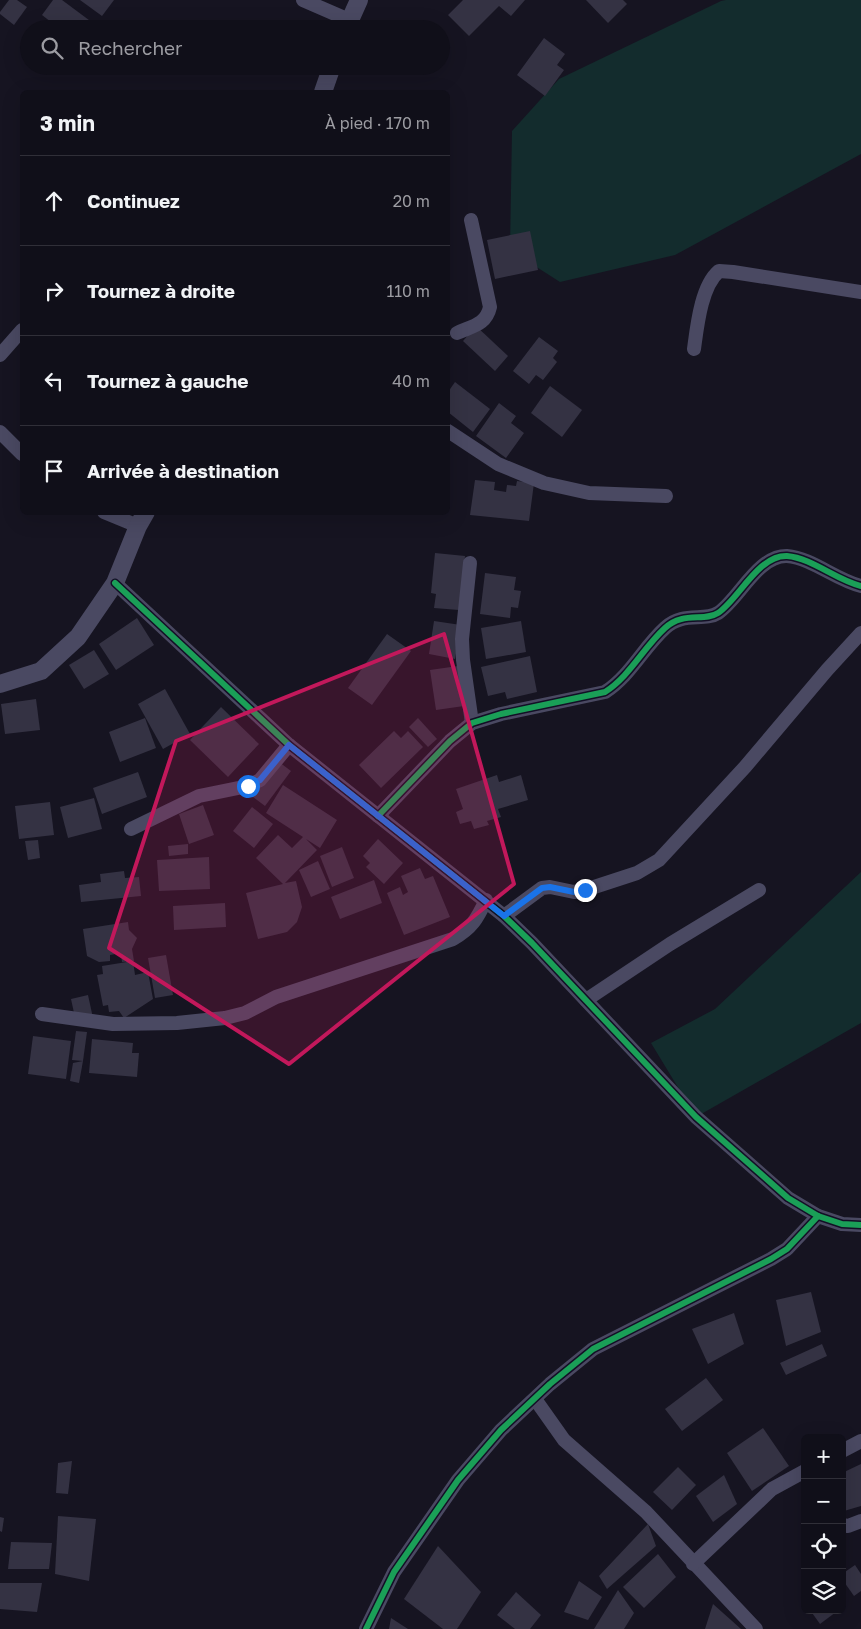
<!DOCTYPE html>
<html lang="fr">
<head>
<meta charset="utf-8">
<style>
	body { margin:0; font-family:"Golos Text",sans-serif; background:#1e1d26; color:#f1f3f6 }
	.controls { position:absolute; right:15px; bottom:15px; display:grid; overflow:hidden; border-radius:8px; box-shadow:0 5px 20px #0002 }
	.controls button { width:45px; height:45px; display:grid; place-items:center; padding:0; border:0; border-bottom:1px solid #302f38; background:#100f19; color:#f1f3f6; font:25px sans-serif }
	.stop { position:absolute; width:15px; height:15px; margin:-11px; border:4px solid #1a73e8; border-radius:50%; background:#fff }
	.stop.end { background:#1a73e8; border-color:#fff; box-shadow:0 1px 5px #0008 }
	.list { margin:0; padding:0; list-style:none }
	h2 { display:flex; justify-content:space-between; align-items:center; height:65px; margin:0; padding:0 20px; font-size:21px }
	h2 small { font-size:16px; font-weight:400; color:#9c9ca2 }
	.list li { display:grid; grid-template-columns:32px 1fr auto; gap:15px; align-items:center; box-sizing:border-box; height:90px; padding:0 20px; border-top:1px solid #302f38 }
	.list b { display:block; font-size:19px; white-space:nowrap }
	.list em { font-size:16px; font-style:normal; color:#9c9ca2 }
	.icon { flex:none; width:28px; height:28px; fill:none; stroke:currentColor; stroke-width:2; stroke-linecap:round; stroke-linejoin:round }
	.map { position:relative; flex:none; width:861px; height:1629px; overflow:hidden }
	.search { position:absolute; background:#100f19; box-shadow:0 5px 20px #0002; left:20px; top:20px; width:430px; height:55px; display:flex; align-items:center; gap:12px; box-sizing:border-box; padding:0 18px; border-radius:28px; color:#9c9ca2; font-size:19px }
	.panel { position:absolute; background:#100f19; box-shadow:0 5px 20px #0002; left:20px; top:90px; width:430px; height:425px; border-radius:8px }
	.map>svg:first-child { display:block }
</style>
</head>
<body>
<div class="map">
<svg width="861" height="1629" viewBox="0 0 861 1629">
	<rect width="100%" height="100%" fill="#161421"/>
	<g fill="#132c2d">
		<polygon points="726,0 861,0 861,154 675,255 560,282 510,250 512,131 559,79 721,1"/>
		<polygon points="861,872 861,1023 696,1117 651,1043 715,1009"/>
	</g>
	<g fill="#343243">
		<polygon points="9,0 17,0 27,7 14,25 0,14 0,12"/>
		<polygon points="53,0 62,0 101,29 60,29 42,15"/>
		<polygon points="80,0 114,0 102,16"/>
		<polygon points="463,0 525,0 511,16 499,6 469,36 448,15"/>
		<polygon points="586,0 623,0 627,4 608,23"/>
		<polygon points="544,38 565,54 557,65 564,70 545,96 517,75"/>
		<polygon points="530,231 538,270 495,279 487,240"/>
		<polygon points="476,326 508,356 495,371 463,341"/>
		<polygon points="539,337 558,351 553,358 557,362 543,380 536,375 529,384 513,371"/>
		<polygon points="455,382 490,409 473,432 448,412 448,392"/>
		<polygon points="550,386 582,410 562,437 531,413"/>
		<polygon points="499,403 516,416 511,423 524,433 506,458 476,436"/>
		<polygon points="475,480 495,482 494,490 506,492 507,485 516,486 517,481 534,483 529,521 470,515"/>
		<polygon points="435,553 465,556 459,610 434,608 436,594 431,593"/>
		<polygon points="485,573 516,577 514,590 521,591 518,608 511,607 510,618 480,614"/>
		<polygon points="137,618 154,645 116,670 99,644"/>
		<polygon points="434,621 461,625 455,659 429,654"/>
		<polygon points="521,621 526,652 486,659 481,628"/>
		<polygon points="387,634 411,651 372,705 348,688"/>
		<polygon points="94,650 109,674 84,689 69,665"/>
		<polygon points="530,656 537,692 507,699 505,692 488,696 481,667"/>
		<polygon points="458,666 464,706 436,710 430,670"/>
		<polygon points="165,689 190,734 163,749 138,704"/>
		<polygon points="36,699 40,730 5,734 1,704"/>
		<polygon points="221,707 259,744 228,777 190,740"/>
		<polygon points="145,718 156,748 120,762 109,732"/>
		<polygon points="418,718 437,739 428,747 409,727"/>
		<polygon points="394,731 401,738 408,731 423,747 381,788 359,765"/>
		<polygon points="279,762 291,771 265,806 253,797"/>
		<polygon points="138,772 147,797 102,814 93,788"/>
		<polygon points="497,775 499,782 521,775 528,800 498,809 501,817 487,821 489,825 474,829 471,821 460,824 456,812 463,809 456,789"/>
		<polygon points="283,785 337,820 320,848 306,839 317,850 285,883 296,881 302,907 297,922 287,932 258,939 246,893 283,884 256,858 278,835 292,848 303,837 266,813"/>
		<polygon points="94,798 102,829 68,838 60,807"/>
		<polygon points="50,802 54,835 19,839 15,806"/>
		<polygon points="203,805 214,835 189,844 179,814"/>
		<polygon points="252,807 273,824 254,848 233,831"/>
		<polygon points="378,839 403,863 384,884 366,867 370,863 363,856"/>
		<polygon points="38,840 40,858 28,860 25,841"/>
		<polygon points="188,844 188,854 169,856 168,846"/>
		<polygon points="342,847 354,878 332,887 320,856"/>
		<polygon points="209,857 210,889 159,891 157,860"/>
		<polygon points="318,861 330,889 311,897 299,870"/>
		<polygon points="420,868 425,879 433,876 450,917 404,935 387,893 400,887 403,895 408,892 401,876"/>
		<polygon points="124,871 125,878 139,877 141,896 81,902 79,885 101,882 100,874"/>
		<polygon points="374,880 382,903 340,919 331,897"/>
		<polygon points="225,903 226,927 174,930 173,906"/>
		<polygon points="128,922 129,930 137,938 132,949 134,961 122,962 121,953 110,955 110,961 99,962 87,956 83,929"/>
		<polygon points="166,955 173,995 155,998 148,958"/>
		<polygon points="133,961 135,975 148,972 153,999 124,1018 119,1011 109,1012 108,1005 103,1006 97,975 103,974 102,966"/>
		<polygon points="88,995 93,1018 76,1022 71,999"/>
		<polygon points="76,1031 87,1032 83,1061 72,1060"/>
		<polygon points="33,1036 71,1041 66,1079 28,1074"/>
		<polygon points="92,1039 133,1043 132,1053 139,1053 137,1077 89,1073"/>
		<polygon points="83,1061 79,1083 70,1081 73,1063"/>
		<polygon points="811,1292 821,1332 786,1346 776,1300"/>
		<polygon points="734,1313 744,1344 708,1364 692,1329"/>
		<polygon points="822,1344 827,1356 786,1375 780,1363"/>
		<polygon points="706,1378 723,1400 682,1431 665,1409"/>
		<polygon points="763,1428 789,1466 752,1491 727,1453"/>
		<polygon points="72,1461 68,1494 56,1493 58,1463"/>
		<polygon points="861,1464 861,1506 844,1511 842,1507 842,1473"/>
		<polygon points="678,1467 696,1485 672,1510 653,1492"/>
		<polygon points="724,1475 737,1504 713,1522 696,1496"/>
		<polygon points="58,1516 96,1519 89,1581 55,1574"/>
		<polygon points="0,1517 4,1518 2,1532 0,1531"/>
		<polygon points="648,1524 656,1546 607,1589 599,1576"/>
		<polygon points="11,1542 52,1543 49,1569 8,1569"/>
		<polygon points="438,1546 481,1592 457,1629 443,1629 404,1599"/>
		<polygon points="658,1554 676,1577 644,1608 623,1587"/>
		<polygon points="855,1565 861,1574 861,1591 854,1596 842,1579 842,1574"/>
		<polygon points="579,1581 602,1597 588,1620 564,1612"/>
		<polygon points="0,1583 42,1583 37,1612 0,1609"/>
		<polygon points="618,1590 634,1613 624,1629 594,1629"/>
		<polygon points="516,1592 541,1615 530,1629 515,1629 497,1615"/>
		<polygon points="713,1604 741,1629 705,1629"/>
		<polygon points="810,1610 835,1610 836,1612 820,1624"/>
		<polygon points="391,1618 408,1629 389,1629"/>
	</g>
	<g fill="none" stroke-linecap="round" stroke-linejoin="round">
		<g stroke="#4a4962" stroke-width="14">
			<polyline points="303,0 349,20"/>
			<path d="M457 333C472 326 486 325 490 307L471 220"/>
			<path d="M694 349C697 327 701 286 719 271L733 272 861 292"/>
			<polyline points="0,355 22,330"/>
			<polyline points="448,431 498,464 544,483 589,493 666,496"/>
			<polyline points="0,432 22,454"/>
			<polyline points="104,512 138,526"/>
			<polyline points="470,563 462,639 463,660 472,723"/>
			<polyline points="115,583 289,745 504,916 532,943 696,1117 788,1198 818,1216 842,1224 861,1225"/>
			<path d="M378 816 450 741 472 723 501 714 605 692C630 676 643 648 665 628 683 611 704 622 718 613 739 599 758 555 787 556 812 558 836 580 861 586"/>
			<polyline points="131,829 199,796 248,786 260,780 289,745"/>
			<polyline points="504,916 542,888 550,887 574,892 585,890 637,873 659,860 745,767 827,670 861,633"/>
			<polyline points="586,1000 670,944 759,890"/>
			<path d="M42 1014 113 1024 177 1023 225 1018 245 1013 276 997 453 939C472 928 477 919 486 900"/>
			<polyline points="535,1399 564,1440 646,1512 756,1629"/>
			<polyline points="842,1451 861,1441"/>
			<polyline points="842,1525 848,1526 861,1521"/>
			<polyline points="693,1564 772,1489 805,1471"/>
			<polyline points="366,1629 394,1572 458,1480 501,1430 550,1384 593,1349 771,1259 787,1249 818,1216"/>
		</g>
		<g stroke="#4a4962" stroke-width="18">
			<polyline points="346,29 359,0"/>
			<polyline points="323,92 332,66"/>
			<polyline points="0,684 41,671 78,637 115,583 138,526 146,512"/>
		</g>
		<g stroke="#130f26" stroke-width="9">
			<g id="cycleway">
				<polyline points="115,583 289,745 504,916 532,943 696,1117 788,1198 818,1216 842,1224 861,1225"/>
				<path d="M378 816 450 741 472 723 501 714 605 692C630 676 643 648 665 628 683 611 704 622 718 613 739 599 758 555 787 556 812 558 836 580 861 586"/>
				<polyline points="366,1629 394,1572 458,1480 501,1430 550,1384 593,1349 771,1259 787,1249 818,1216"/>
			</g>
		</g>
		<use href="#cycleway" stroke="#1a9f57" stroke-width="6"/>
	</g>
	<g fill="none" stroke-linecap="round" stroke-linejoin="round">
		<polyline stroke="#1a73e8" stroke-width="6" points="248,786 260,780 289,745 504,916 542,888 550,887 574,892 585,890"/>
	</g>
	<path fill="#c2185b" fill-opacity="0.2" stroke="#c2185b" stroke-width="4" stroke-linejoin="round" d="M444 634 514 884 289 1064 109 948 176 741Z"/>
</svg>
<div class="controls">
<button>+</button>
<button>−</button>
<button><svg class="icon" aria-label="locate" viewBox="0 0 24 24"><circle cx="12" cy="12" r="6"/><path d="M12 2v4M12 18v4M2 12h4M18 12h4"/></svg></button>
<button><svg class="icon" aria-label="layers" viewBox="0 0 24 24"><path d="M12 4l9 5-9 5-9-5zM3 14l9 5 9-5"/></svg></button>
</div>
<div class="stop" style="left:248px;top:786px"></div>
<div class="stop end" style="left:585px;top:890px"></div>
<div class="search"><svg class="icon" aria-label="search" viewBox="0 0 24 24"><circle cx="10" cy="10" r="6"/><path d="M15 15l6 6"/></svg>Rechercher</div>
<section class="panel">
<h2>3 min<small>À pied · 170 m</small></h2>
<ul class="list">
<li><svg class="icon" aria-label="ahead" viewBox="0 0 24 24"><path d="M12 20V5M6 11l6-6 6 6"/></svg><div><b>Continuez</b></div><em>20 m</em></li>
<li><svg class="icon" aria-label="right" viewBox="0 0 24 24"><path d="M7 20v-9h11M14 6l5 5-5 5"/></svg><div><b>Tournez à droite</b></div><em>110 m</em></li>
<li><svg class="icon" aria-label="left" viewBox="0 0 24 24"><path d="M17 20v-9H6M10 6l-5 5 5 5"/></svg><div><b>Tournez à gauche</b></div><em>40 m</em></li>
<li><svg class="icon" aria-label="arrive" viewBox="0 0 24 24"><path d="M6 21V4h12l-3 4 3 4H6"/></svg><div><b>Arrivée à destination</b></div></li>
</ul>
</section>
</div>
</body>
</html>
